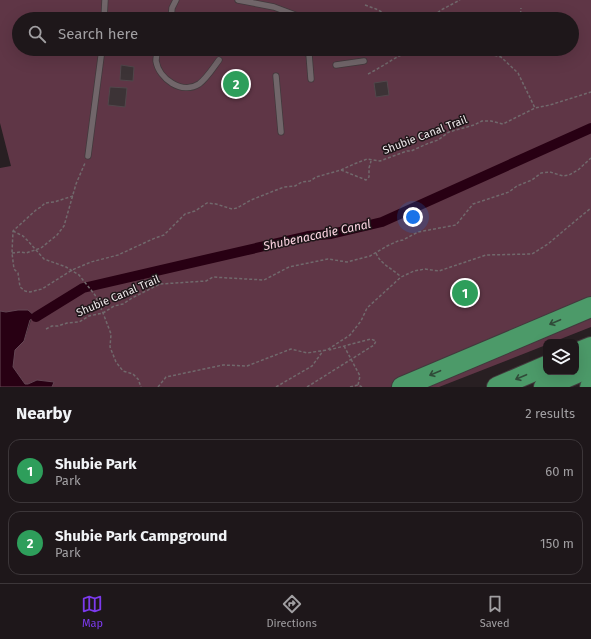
<!DOCTYPE html>
<html lang="en">
<head>
<meta charset="utf-8">
<style>
	body { margin:0; font-family:"Fira Sans",sans-serif; background:#2b2427; color:#f1f3f6 }
	.controls { position:absolute; right:12px; bottom:12px; display:grid; overflow:hidden; border-radius:8px; box-shadow:0 4px 16px #0002 }
	.controls button { width:36px; height:36px; display:grid; place-items:center; padding:0; border:0; border-bottom:1px solid #3c3639; background:#1e171a; color:#f1f3f6; font:20px sans-serif }
	.you { position:absolute; left:413px; top:217px; width:14px; height:14px; margin:-10px; border:3px solid #fff; border-radius:50%; background:#1a73e8; box-shadow:0 0 0 6px #1a73e833 }
	.badge { display:grid; place-items:center; width:26px; height:26px; border-radius:50%; background:#7c3aed; color:#fff; font-size:13px; font-weight:700 }
	.pin { position:absolute; translate:-50% -50%; border:2px solid #fff; box-shadow:0 1px 4px #0006 }
	.list { margin:0; padding:0; list-style:none }
	h2 { display:flex; justify-content:space-between; align-items:center; height:52px; margin:0; padding:0 16px; font-size:17px }
	h2 small { font-size:13px; font-weight:400; color:#a19fa2 }
	.list li { display:grid; grid-template-columns:26px 1fr auto; gap:12px; align-items:center; box-sizing:border-box; height:64px; margin:0 8px 8px; padding:0 8px; border:1px solid #3c3639; border-radius:12px }
	.list b { display:block; font-size:15px; white-space:nowrap }
	.list p { margin:0; font-size:13px; white-space:nowrap; color:#a19fa2 }
	.list em { font-size:13px; font-style:normal; color:#a19fa2 }
	.icon { flex:none; width:22px; height:22px; fill:none; stroke:currentColor; stroke-width:2; stroke-linecap:round; stroke-linejoin:round }
	.map { position:relative; flex:none; width:591px; height:387px; overflow:hidden }
	.search { position:absolute; background:#1e171a; box-shadow:0 4px 16px #0002; left:12px; right:12px; top:12px; height:44px; display:flex; align-items:center; gap:10px; box-sizing:border-box; padding:0 14px; border-radius:22px; color:#a19fa2; font-size:15px }
	.sheet { height:196px; background:#1e171a }
	nav { display:flex; justify-content:space-around; align-items:center; box-sizing:border-box; height:56px; border-top:1px solid #3c3639; background:#1e171a; font-size:11px; color:#a19fa2 }
	nav a { display:grid; justify-items:center; gap:2px }
	nav .on { color:#7c3aed }
	.map>svg:first-child { display:block }
</style>
</head>
<body>
<div class="map">
<svg width="591" height="387" viewBox="0 0 591 387">
	<rect width="100%" height="100%" fill="#281f22"/>
	<path fill="#5f3646" fill-rule="evenodd" d="M0 0H591V327L553 342H546V345L439 387H52L54 382 37 380 28 384H25L12 367 15 350 24 341 31 320 36 317 28 310 6 312 0 311V168L11 166 0 123ZM19 19H572V49H19Z"/>
	<polygon fill="#280013" stroke="#644654" points="18,310 28,310 36,317 30,320 24,341 15,350 13,367 25,384 28,384 37,380 54,382 52,387 0,387 0,311 6,312"/>
	<g fill="none" stroke-linecap="round" stroke-linejoin="round">
		<polyline stroke="#280013" stroke-width="10" points="36,317 83,288 308,236 331,234 382,222 591,128"/>
	</g>
	<g fill="#3c3336" stroke="#51474b">
		<polygon points="121,65 134,67 133,81 120,80"/>
		<polygon points="387,81 389,95 376,97 374,83"/>
		<polygon points="110,87 127,88 125,107 108,105"/>
	</g>
	<g fill="none" stroke-linecap="round" stroke-linejoin="round">
		<g stroke="#423a3d" stroke-width="7">
			<g id="lane">
				<polyline points="238,0 274,7 306,19"/>
				<polyline points="104,19 105,0"/>
				<polyline points="171,19 172,8 176,0"/>
				<path d="M158 49C157 53 156 58 156 61 159 79 182 95 199 84 207 78 213 68 219 60"/>
				<polyline points="294,49 309,54"/>
				<polyline points="310,49 309,54 311,79"/>
				<polyline points="336,65 364,61"/>
				<polyline points="276,76 281,132"/>
				<polyline points="88,156 102,49"/>
			</g>
		</g>
		<g stroke="#423a3d" stroke-width="22">
			<g id="highway">
				<polyline points="576,353 591,347"/>
				<polyline points="402,387 591,307"/>
				<polyline points="497,387 546,366"/>
				<polyline points="544,387 591,367"/>
				<polyline points="590,387 591,386"/>
			</g>
		</g>
		<g stroke="#71696c" stroke-width="1.5" stroke-dasharray="3 2" stroke-linecap="butt">
			<polyline points="365,5 376,9 395,19"/>
			<polyline points="430,19 441,10 460,0"/>
			<polyline points="520,19 521,8"/>
			<polyline points="450,49 482,52 501,57 518,73 535,108"/>
			<polyline points="482,52 485,49"/>
			<path d="M368 74C384 66 399 54 415 49"/>
			<polyline points="341,170 366,180 369,177 369,168 371,161"/>
			<polyline points="73,196 54,202 45,203 41,207 36,210 13,231 12,253 14,269 18,273 20,287 25,291 30,292 42,289 72,270 91,262 118,255 155,238 164,235 185,214 195,211 207,203 216,204 232,209 237,208 251,200 284,187 295,186 302,182 310,181 316,177 341,170 354,164 367,159 380,161 407,151 411,151 429,143 438,140 449,132 474,125 482,121 491,121 503,124 535,108 550,105 591,92"/>
			<polyline points="13,231 23,236 27,240 44,259 66,267 79,275 95,295 103,313 111,334 110,347 116,362 123,371 133,374 138,379 141,387"/>
			<polyline points="12,253 21,252 26,253 41,248 57,235 64,226 76,184 85,163"/>
			<path d="M376 253C381 265 392 268 401 277"/>
			<polyline points="46,329 52,326 58,326 67,323 79,322 89,316 103,313 114,306 123,304 132,298 160,284 206,281 213,277 228,278 264,280 289,267 328,259 347,262 370,256 387,246 398,241 403,240 418,232 456,225 473,204 509,192 517,186 532,180 541,173 550,172 563,176 569,175 578,170 591,158"/>
			<polyline points="344,346 360,376 358,385"/>
			<polyline points="158,387 166,377 223,365 247,366 291,349 307,353 327,350 350,335 361,321 367,308 401,277 414,271 425,269 439,271 486,255 532,254 548,244 568,227 591,208"/>
			<polyline points="276,387 312,366 323,351"/>
			<polyline points="307,387 374,345 376,341 371,339 329,350"/>
			<polyline points="350,387 358,385 362,387"/>
		</g>
		<use href="#lane" stroke="#71666a" stroke-width="5.5"/>
		<use href="#highway" stroke="#4c9a69" stroke-width="20"/>
	</g>
	<defs><path id="oneway-shaft" d="M-6 0H5M1.5-3L5.5 0L1.5 3" fill="none" stroke-width="1.6" stroke-linecap="round" stroke-linejoin="round"/></defs>
	<g stroke="#304b39">
		<use href="#oneway-shaft" transform="translate(555 322) rotate(157)"/>
		<use href="#oneway-shaft" transform="translate(435 373) rotate(157)"/>
		<use href="#oneway-shaft" transform="translate(521 377) rotate(157)"/>
	</g>
	<g text-anchor="middle" dominant-baseline="central" stroke-width="3" stroke-linejoin="round" paint-order="stroke">
		<g font-size="11" fill="#f0eaec" stroke="#1e1619">
			<text transform="translate(425 135) rotate(-21)">Shubie Canal Trail</text>
			<text transform="translate(118 296) rotate(-23)">Shubie Canal Trail</text>
		</g>
		<g font-size="12" font-style="italic" fill="#fdd4e2" stroke="#1e1619">
			<text transform="translate(317 235) rotate(-12)">Shubenacadie Canal</text>
		</g>
	</g>
</svg>
<div class="controls">
<button><svg class="icon" aria-label="layers" viewBox="0 0 24 24"><path d="M12 4l9 5-9 5-9-5zM3 14l9 5 9-5"/></svg></button>
</div>
<div class="you"></div>
<div class="pin badge" style="left:465px;top:293px;background:#2e9e5b">1</div>
<div class="pin badge" style="left:236px;top:84px;background:#2e9e5b">2</div>
<div class="search"><svg class="icon" aria-label="search" viewBox="0 0 24 24"><circle cx="10" cy="10" r="6"/><path d="M15 15l6 6"/></svg>Search here</div>
</div>
<section class="sheet">
<h2>Nearby<small>2 results</small></h2>
<ul class="list">
<li><span class="badge" style="background:#2e9e5b">1</span><div><b>Shubie Park</b><p>Park</p></div><em>60 m</em></li>
<li><span class="badge" style="background:#2e9e5b">2</span><div><b>Shubie Park Campground</b><p>Park</p></div><em>150 m</em></li>
</ul>
</section>
<nav>
<a class="on"><svg class="icon" aria-label="map" viewBox="0 0 24 24"><path d="M3 6l6-2 6 2 6-2v14l-6 2-6-2-6 2zM9 4v14M15 6v14"/></svg>Map</a>
<a><svg class="icon" aria-label="directions" viewBox="0 0 24 24"><path d="M12 3l9 9-9 9-9-9zM9 14v-3h6M13 9l2 2-2 2"/></svg>Directions</a>
<a><svg class="icon" aria-label="saved" viewBox="0 0 24 24"><path d="M7 4h10v16l-5-4-5 4z"/></svg>Saved</a>
</nav>
</body>
</html>
